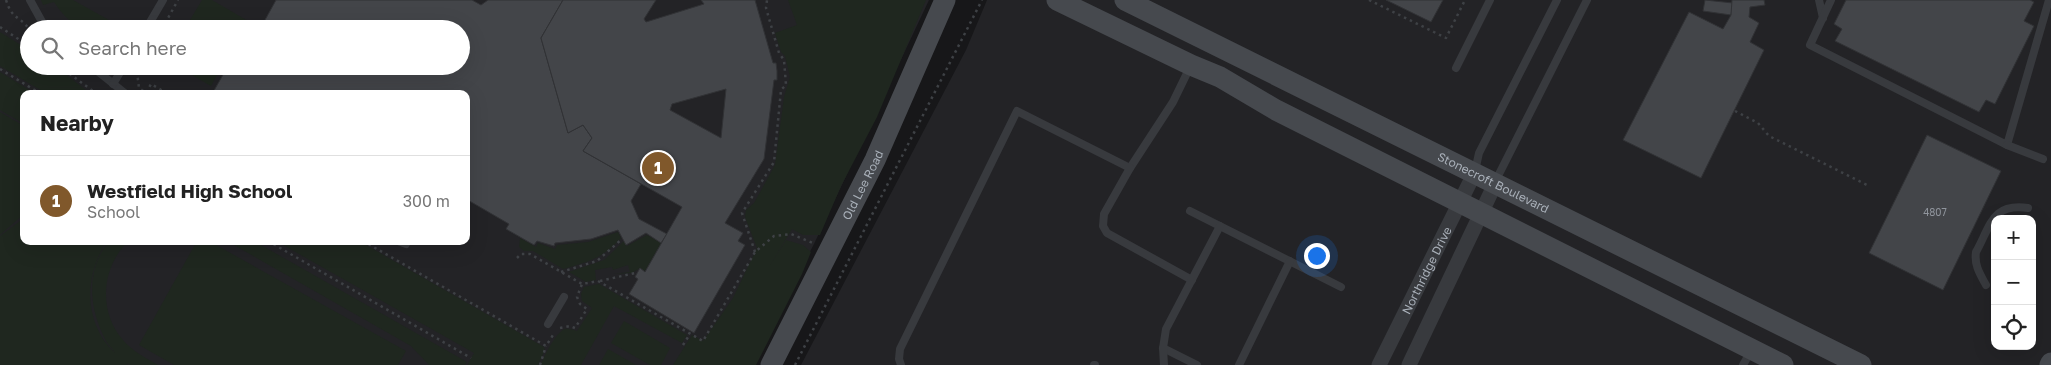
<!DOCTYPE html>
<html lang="en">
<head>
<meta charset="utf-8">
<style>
	body { margin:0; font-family:"Golos Text",sans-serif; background:#f2f2f2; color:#222 }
	.controls { position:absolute; right:15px; bottom:15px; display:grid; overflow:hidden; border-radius:10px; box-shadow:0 5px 20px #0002 }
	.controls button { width:45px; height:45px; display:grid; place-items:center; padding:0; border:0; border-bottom:1px solid #e0e0e0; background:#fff; color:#222; font:25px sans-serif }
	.you { position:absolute; left:1316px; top:255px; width:18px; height:18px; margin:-12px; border:4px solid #fff; border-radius:50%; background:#1a73e8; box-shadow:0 0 0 8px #1a73e833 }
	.badge { display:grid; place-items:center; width:32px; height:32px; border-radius:50%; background:#80582b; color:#fff; font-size:16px; font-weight:700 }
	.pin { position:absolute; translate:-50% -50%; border:2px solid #fff; box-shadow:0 1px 5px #0006 }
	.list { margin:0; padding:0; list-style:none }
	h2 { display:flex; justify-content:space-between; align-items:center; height:65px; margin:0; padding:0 20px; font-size:21px }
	h2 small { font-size:16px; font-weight:400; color:#767676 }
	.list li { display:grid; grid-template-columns:32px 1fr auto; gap:15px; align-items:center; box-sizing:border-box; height:90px; padding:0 20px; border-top:1px solid #e0e0e0 }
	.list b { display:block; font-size:19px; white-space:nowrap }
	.list p { margin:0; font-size:16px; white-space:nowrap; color:#767676 }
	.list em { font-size:16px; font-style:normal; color:#767676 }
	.icon { flex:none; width:28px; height:28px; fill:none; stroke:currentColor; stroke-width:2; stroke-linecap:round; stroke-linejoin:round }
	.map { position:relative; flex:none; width:2051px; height:365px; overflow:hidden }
	.search { position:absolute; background:#fff; box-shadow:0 5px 20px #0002; left:20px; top:20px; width:450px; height:55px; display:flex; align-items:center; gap:12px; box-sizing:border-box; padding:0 18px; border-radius:28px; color:#767676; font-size:19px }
	.panel { position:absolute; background:#fff; box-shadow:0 5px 20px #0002; left:20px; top:90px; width:450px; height:155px; border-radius:10px }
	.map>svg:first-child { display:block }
</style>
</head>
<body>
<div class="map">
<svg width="2051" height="365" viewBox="0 0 2051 365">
	<rect width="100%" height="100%" fill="#171719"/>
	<g fill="#232326" fill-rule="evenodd">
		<path d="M0 0H929L814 244 751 365H0ZM29 29H461V66H29ZM24 94H466V241H24Z"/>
		<path d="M987 0H2051V365H801L966 50ZM1995 219H2032V346H1995Z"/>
	</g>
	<g fill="#1f271f">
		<path d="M41 0H73L125 29C89 29 76 35 54 2L43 5Z"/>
		<polygon points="202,0 212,0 248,21 243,29 205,29 190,20"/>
		<polygon points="788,0 926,0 877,117 841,186 820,235 803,235 792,229 769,267 786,240 803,245 811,252 802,274 756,365 673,365 692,335 703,341 733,298 757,248 745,217 746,210 754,203 775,165 784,97 790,77 785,56 781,52 775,33 797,25"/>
		<polygon points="0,32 29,50 29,66 55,66 91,94 47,94 0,66"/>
		<polygon points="176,66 222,66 211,86"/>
		<polygon points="0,72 36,94 24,94 24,124 0,110"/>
		<polygon points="0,112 24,126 24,214 0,235"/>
		<path d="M24 218V241H107C84 276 83 323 115 353 113 349 108 345 106 341 89 309 85 271 109 241H129C101 266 98 312 123 340 132 351 146 358 158 365H130L126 363 128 365H0V236Z"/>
		<path d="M618 232 621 238C601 259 591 261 563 269L533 251H524L519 247 520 238 536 247 538 243 555 249 557 245 588 242Z"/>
		<polygon points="647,235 661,243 645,271 640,268 632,273 613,274 630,272 628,265 613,270 612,267 595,270 596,280 586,282 569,272 604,260 624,241 627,246"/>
		<polygon points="197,241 209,241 406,351 398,365 174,365 139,345"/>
		<polygon points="227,241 254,241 467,362 465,365 429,365 411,346"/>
		<polygon points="276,241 359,241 544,347 545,350 538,365 467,365 474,353"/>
		<path d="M599 284 687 335 682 343 614 306 581 365H541C543 357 557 331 565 329 569 328 573 330 577 331L592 308 582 301 581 294 584 287Z"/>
		<polygon points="624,321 670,348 661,365 650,365 611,343"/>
		<polygon points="608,349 636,365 599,365"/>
	</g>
	<g fill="#434549" stroke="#313235" fill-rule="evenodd">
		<polygon points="276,0 472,0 481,5 488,0 563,0 541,38 568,133 583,125 592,138 583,151 641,184 631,201 639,219 667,234 661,243 646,233 626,245 618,230 591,239 555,243 554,246 537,241 534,245 506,229 509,224 466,199 466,94 212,94 228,66 237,68 238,66 461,66 461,29 260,29"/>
		<path d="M563 0H656L644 19 646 22 704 4 701 0H755L773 63H776L777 71V80H774L764 159 725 223 743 233 738 241 745 245 694 333 629 294 638 279 635 277 640 268 645 272 682 207 583 151 592 138 583 125 568 133 541 38ZM726 89 721 138 670 110 672 104Z"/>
		<polygon points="1386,0 1443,0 1431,22"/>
		<polygon points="1705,0 1733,3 1731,15 1703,11"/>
		<polygon points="1732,0 1764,0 1765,5 1750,7 1749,17 1759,23 1750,42 1764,50 1701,178 1623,140 1689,12 1723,29 1731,15"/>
		<polygon points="1846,0 2030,0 2034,2 2024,21 2034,26 1995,104 1986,100 1979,112 1835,41 1842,29 1834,24"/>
		<polygon points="1927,135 2001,171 1943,290 1869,253"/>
	</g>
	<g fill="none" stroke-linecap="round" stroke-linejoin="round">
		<g stroke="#3e4145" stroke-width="2.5" stroke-dasharray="2.5 4" stroke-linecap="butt">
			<path d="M6 0C13 21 18 14 29 29"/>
			<polyline points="1369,0 1446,38 1465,0"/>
			<polyline points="0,27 29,46"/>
			<polyline points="162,29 178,0"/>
			<polyline points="59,66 97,94"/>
			<polyline points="72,66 83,74"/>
			<polyline points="141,66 137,72 139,88 146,93 151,84 168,94"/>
			<polyline points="0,69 41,94"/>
			<polyline points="1735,111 1758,123 1769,136 1869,186"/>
			<polyline points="268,241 471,358"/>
			<polyline points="363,241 546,346 553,335"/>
			<polyline points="755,252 742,213 774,162 781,90 786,85 784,60 779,53 766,8 767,0"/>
			<polyline points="517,258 521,254 530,254 582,284"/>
			<polyline points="561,272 597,261 622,239"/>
			<polyline points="600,281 635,273"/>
			<polyline points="560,328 570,326 575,328 587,309 580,304 577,297 582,284 598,281 703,341 755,252 774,236 791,234 813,243"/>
			<polyline points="683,345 690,334"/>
			<polyline points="540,365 546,346"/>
			<polyline points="795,365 982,0"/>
		</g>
		<g stroke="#383a3e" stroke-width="8">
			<polyline points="30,0 46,29"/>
			<polyline points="1819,0 1823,18"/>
			<polyline points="1831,0 1810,45 2007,145 2049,0"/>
			<polyline points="146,29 163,0"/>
			<polyline points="91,66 126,94"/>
			<polyline points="1456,68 1490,0"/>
			<polyline points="113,84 124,66"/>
			<polyline points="2007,145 2043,159"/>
			<polyline points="1130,168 1173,102 1190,67"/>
			<polyline points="1475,171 1479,153 1557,0"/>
			<polyline points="1495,182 1587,0"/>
			<polyline points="1190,211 1341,287"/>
			<polyline points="398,241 406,244 407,241"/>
			<path d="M1986 285C1980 274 1974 265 1976 252 1991 225 1992 203 2028 208"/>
			<polyline points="548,324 564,297"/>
			<polyline points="1163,348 1197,365"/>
			<polyline points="901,365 899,359 900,349 1017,111 1130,168 1104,214 1103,226 1107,233 1192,280"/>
			<polyline points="1094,365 1095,365"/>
			<polyline points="1164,365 1163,348 1166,329 1220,226"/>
			<polyline points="1239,365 1290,261"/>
			<polyline points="1743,365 1751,351"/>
		</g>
		<g stroke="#383a3e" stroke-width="15">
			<path id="s1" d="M1379 365 1474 174"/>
			<polyline points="1409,365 1495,184"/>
		</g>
		<g stroke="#46494e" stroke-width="21">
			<polyline points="1057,0 1191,65 1220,77 1276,110 1783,365"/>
			<path id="s2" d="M1125 0C1371 122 1617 242 1861 365"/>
			<path id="s3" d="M771 365 875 160 945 0"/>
			<polyline points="2050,365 2051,363"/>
		</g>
	</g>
	<g text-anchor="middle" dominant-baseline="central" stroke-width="4.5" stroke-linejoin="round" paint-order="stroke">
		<g font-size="10" fill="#90959d">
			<text x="1935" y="212">4807</text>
		</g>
		<g font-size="12" fill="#a9b0b9" stroke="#121214">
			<text stroke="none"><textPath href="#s2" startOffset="411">Stonecroft Boulevard</textPath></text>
			<text stroke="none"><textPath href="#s3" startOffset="202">Old Lee Road</textPath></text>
			<text stroke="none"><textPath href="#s1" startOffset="106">Northridge Drive</textPath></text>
		</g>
	</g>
</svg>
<div class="controls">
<button>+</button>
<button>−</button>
<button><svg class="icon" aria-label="locate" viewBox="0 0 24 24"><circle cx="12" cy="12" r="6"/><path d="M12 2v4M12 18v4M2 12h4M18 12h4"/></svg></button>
</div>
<div class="you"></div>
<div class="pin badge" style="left:658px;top:168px">1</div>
<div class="search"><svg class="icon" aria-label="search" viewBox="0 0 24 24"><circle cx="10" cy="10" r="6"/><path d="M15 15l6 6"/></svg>Search here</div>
<section class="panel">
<h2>Nearby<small></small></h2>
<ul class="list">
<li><span class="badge">1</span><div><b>Westfield High School</b><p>School</p></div><em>300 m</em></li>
</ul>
</section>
</div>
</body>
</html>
